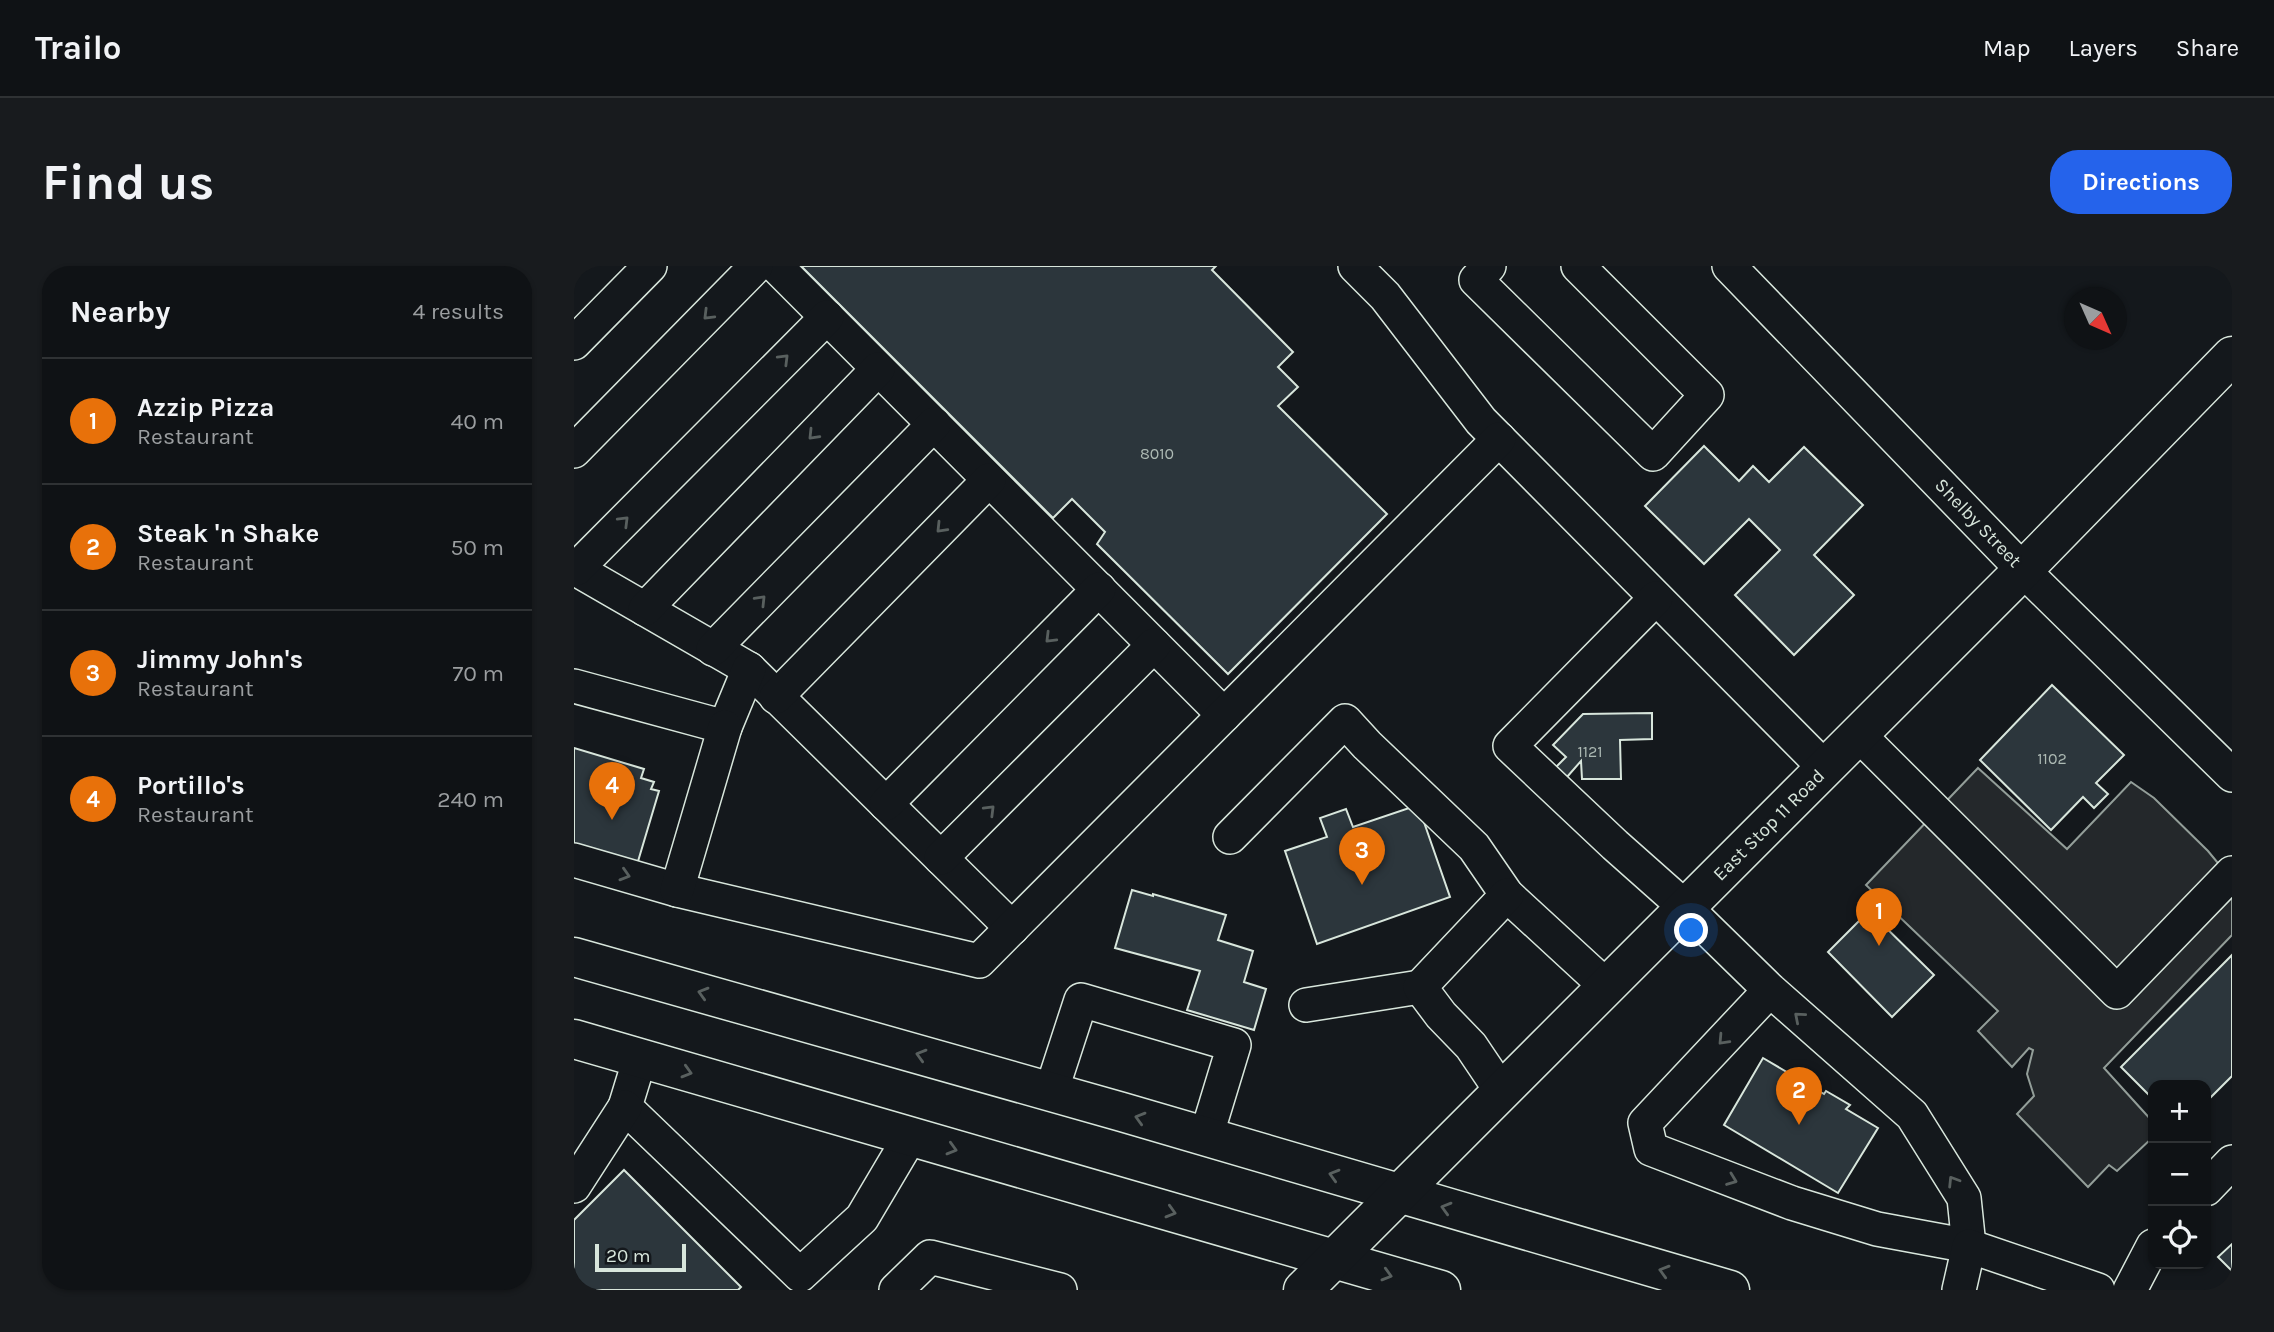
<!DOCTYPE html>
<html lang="en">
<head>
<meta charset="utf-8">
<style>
	body { margin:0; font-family:Karla,sans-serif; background:#181b1e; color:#f1f3f6 }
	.controls { position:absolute; right:21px; bottom:21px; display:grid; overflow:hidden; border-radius:14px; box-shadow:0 2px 5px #0004 }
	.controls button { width:63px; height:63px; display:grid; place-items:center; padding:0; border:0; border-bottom:2px solid #2f3234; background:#0f1215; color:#f1f3f6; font:35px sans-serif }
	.compass { position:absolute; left:1490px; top:21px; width:63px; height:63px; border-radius:50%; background:#0f1215; box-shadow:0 2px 5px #0004; rotate:135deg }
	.scale { position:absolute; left:21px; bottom:18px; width:91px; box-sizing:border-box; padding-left:7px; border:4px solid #d8e6dc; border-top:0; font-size:19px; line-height:24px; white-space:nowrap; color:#d8e6dc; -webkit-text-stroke:5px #14181c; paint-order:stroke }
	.you { position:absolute; left:1118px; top:665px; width:24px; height:24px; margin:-18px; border:5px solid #fff; border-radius:50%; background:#1a73e8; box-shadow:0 0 0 10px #1a73e833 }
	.badge { display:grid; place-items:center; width:46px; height:46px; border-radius:50%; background:#2563eb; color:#fff; font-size:23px; font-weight:700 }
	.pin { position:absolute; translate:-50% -58px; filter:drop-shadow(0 2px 4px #0008) }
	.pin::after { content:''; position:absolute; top:37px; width:24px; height:21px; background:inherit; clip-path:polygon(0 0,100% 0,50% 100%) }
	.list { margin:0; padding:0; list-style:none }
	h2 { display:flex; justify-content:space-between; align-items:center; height:91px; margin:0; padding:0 28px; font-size:30px }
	h2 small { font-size:23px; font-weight:400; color:#9b9ea0 }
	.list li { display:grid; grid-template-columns:46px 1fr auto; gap:21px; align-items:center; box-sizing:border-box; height:126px; padding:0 28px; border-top:2px solid #2f3234 }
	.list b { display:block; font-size:26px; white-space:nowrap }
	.list p { margin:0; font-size:23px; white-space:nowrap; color:#9b9ea0 }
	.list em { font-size:23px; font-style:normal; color:#9b9ea0 }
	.icon { flex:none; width:38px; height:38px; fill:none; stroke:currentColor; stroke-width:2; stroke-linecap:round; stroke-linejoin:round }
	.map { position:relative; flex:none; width:1658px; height:1024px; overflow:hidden; border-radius:28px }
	header { display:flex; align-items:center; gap:42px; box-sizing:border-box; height:98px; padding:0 35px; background:#0f1215; border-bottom:2px solid #2f3234 }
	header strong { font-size:33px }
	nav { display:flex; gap:38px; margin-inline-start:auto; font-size:24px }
	.intro { display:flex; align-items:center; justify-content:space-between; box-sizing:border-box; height:168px; padding:0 42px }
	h1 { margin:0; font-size:49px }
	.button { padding:18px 32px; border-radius:28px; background:#2563eb; color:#fff; font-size:24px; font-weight:700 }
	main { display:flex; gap:42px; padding:0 42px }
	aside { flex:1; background:#0f1215; border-radius:28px; box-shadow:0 2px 5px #0004 }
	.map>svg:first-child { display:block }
</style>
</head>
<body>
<header>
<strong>Trailo</strong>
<nav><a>Map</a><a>Layers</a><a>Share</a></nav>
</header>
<div class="intro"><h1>Find us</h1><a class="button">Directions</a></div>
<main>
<aside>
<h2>Nearby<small>4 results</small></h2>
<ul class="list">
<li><span class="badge" style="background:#e8710a">1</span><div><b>Azzip Pizza</b><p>Restaurant</p></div><em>40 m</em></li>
<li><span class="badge" style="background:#e8710a">2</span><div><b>Steak 'n Shake</b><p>Restaurant</p></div><em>50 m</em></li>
<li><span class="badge" style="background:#e8710a">3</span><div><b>Jimmy John's</b><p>Restaurant</p></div><em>70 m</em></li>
<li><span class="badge" style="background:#e8710a">4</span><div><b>Portillo's</b><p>Restaurant</p></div><em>240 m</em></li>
</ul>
</aside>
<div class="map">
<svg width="1658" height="1024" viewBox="0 0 1658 1024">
	<rect width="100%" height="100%" fill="#14181c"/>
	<polygon fill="#24282b" stroke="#939e99" stroke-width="2" points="1404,502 1493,583 1557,516 1580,532 1634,585 1658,614 1658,669 1530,802 1579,856 1579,871 1543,905 1535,899 1514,921 1443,848 1460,830 1453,808 1459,784 1455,782 1438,801 1404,765 1424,745 1292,619"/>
	<g fill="#2c363c" stroke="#d8e6dc" stroke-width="2">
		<polygon points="227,0 642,0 638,4 719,86 704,101 724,121 704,140 813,248 654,408 523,278 531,266 498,233 479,252"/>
		<polygon points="1130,180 1165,215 1179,200 1195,216 1230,181 1289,239 1240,289 1280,329 1220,389 1161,329 1206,284 1175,253 1130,298 1071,240"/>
		<polygon points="1478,419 1550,489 1522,517 1534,528 1520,542 1509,531 1477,564 1406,494"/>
		<polygon points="1078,447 1078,473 1046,474 1047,513 1008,513 1007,495 993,511 982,501 992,491 979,479 1009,448"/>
		<polygon points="0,482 70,503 67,512 80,516 77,523 85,525 62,602 0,584"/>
		<polygon points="844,539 876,631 743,678 711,585 753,571 746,552 772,543 779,561"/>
		<polygon points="558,624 579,630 579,628 652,649 644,674 679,685 670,716 692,723 680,764 613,744 626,705 541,682"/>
		<polygon points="1295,645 1360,709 1318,751 1254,686"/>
		<polygon points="1658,689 1658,810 1632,836 1632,819 1579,819 1579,833 1547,801"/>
		<polygon points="1189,792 1250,828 1252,825 1276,839 1272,843 1304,862 1264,927 1150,859"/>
		<polygon points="50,904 167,1021 164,1024 0,1024 0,954"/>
		<polygon points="1658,978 1658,1005 1644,991"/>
	</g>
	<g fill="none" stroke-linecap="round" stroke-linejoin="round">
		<g stroke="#d8e6dc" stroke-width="36">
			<g id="minor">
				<polyline points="202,0 650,449"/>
				<polyline points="781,0 811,30 907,155 1251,502"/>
				<polyline points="915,0 902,14 1079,188 1133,129 1004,0"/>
				<polyline points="1155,0 1449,304 1658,509"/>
				<polyline points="0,77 76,0"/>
				<polyline points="0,185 182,0"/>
				<polyline points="0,302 175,403 438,662"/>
				<polyline points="2,303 253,51"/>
				<polyline points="1082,332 936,480 1041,579 1112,642 1196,724 1338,849 1390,932 1395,980 1303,963 1218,937 1077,883 1071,857 1196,724"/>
				<polyline points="71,343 304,103"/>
				<polyline points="139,383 360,158"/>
				<polyline points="0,420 151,461 175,403"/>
				<polyline points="202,431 415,214"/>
				<polyline points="1285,469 1543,726 1658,607"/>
				<polyline points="312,538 525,323"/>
				<polyline points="656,571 771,455 793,479 900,581 933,629 1033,721"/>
				<polyline points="367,592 580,379"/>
				<polyline points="0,594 103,624 405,695 925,173"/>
				<polyline points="103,624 151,461"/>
				<polyline points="732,739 846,721"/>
				<polyline points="66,792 51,841 226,1009 288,952 336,871"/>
				<polyline points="477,826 507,734 660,779 632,871"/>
				<polyline points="928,826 897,780 867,749 846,721 933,629"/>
				<polyline points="0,920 51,841"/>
				<polyline points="1632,923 1658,896"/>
				<polyline points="322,1024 356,991 486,1024"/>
				<polyline points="1385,1024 1395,980 1524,1024"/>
				<polyline points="1556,1024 1579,980"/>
			</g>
		</g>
		<g stroke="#d8e6dc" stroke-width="41">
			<g id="major">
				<polyline points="0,691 548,846 1156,1024"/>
				<polyline points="0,773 867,1024"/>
				<polyline points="729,1024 1449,304 1658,90"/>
			</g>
		</g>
		<use href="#minor" stroke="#14181c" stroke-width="33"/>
		<use href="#major" stroke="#14181c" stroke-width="38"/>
	</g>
	<defs><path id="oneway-chevron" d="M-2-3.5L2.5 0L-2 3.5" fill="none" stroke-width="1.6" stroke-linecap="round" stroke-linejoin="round" transform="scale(1.75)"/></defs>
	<g stroke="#59605f">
		<use href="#oneway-chevron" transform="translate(134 49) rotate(135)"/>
		<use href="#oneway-chevron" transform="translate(210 93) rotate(-45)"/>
		<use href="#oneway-chevron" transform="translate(239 169) rotate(134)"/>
		<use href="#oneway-chevron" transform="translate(50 255) rotate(-45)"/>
		<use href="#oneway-chevron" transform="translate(367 262) rotate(134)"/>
		<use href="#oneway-chevron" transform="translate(187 334) rotate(-46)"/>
		<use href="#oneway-chevron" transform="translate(476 372) rotate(135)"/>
		<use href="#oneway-chevron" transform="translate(416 544) rotate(-45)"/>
		<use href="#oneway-chevron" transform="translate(51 609) rotate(17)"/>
		<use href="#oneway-chevron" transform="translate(129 727) rotate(-164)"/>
		<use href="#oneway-chevron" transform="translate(1225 751) rotate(-139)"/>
		<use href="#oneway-chevron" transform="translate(1149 774) rotate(133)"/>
		<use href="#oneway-chevron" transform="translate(347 789) rotate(-164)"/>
		<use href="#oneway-chevron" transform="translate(113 806) rotate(16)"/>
		<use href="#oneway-chevron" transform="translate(566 852) rotate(-164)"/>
		<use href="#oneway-chevron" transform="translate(378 883) rotate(16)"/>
		<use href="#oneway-chevron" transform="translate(760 909) rotate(-164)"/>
		<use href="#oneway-chevron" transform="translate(1158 914) rotate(21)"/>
		<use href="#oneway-chevron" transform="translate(1379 915) rotate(-122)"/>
		<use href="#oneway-chevron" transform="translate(872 942) rotate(-164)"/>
		<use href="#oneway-chevron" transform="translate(597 946) rotate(16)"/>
		<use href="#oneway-chevron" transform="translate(1090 1005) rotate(-164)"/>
		<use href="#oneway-chevron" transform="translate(813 1009) rotate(16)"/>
	</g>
	<g text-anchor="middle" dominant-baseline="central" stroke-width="5" stroke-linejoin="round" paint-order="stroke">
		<g font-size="16" fill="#adbab4">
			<text x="583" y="187">8010</text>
			<text x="1016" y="485">1121</text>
			<text x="1478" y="492">1102</text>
		</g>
		<g font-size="19" fill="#d8e6dc" stroke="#14181c">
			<text transform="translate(1404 257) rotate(46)">Shelby Street</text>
			<text transform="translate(1195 559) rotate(-45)">East Stop 11 Road</text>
		</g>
	</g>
</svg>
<div class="controls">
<button>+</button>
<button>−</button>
<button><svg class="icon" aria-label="locate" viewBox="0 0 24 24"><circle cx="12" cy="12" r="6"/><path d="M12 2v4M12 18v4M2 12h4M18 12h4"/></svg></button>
</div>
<svg class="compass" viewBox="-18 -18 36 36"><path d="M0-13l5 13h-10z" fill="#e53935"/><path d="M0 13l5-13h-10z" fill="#9b9ea0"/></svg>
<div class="scale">20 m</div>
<div class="you"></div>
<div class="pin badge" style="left:1305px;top:680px;background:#e8710a">1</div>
<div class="pin badge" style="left:1225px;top:859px;background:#e8710a">2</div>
<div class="pin badge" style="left:788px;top:619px;background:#e8710a">3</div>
<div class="pin badge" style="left:38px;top:554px;background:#e8710a">4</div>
</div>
</main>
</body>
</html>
